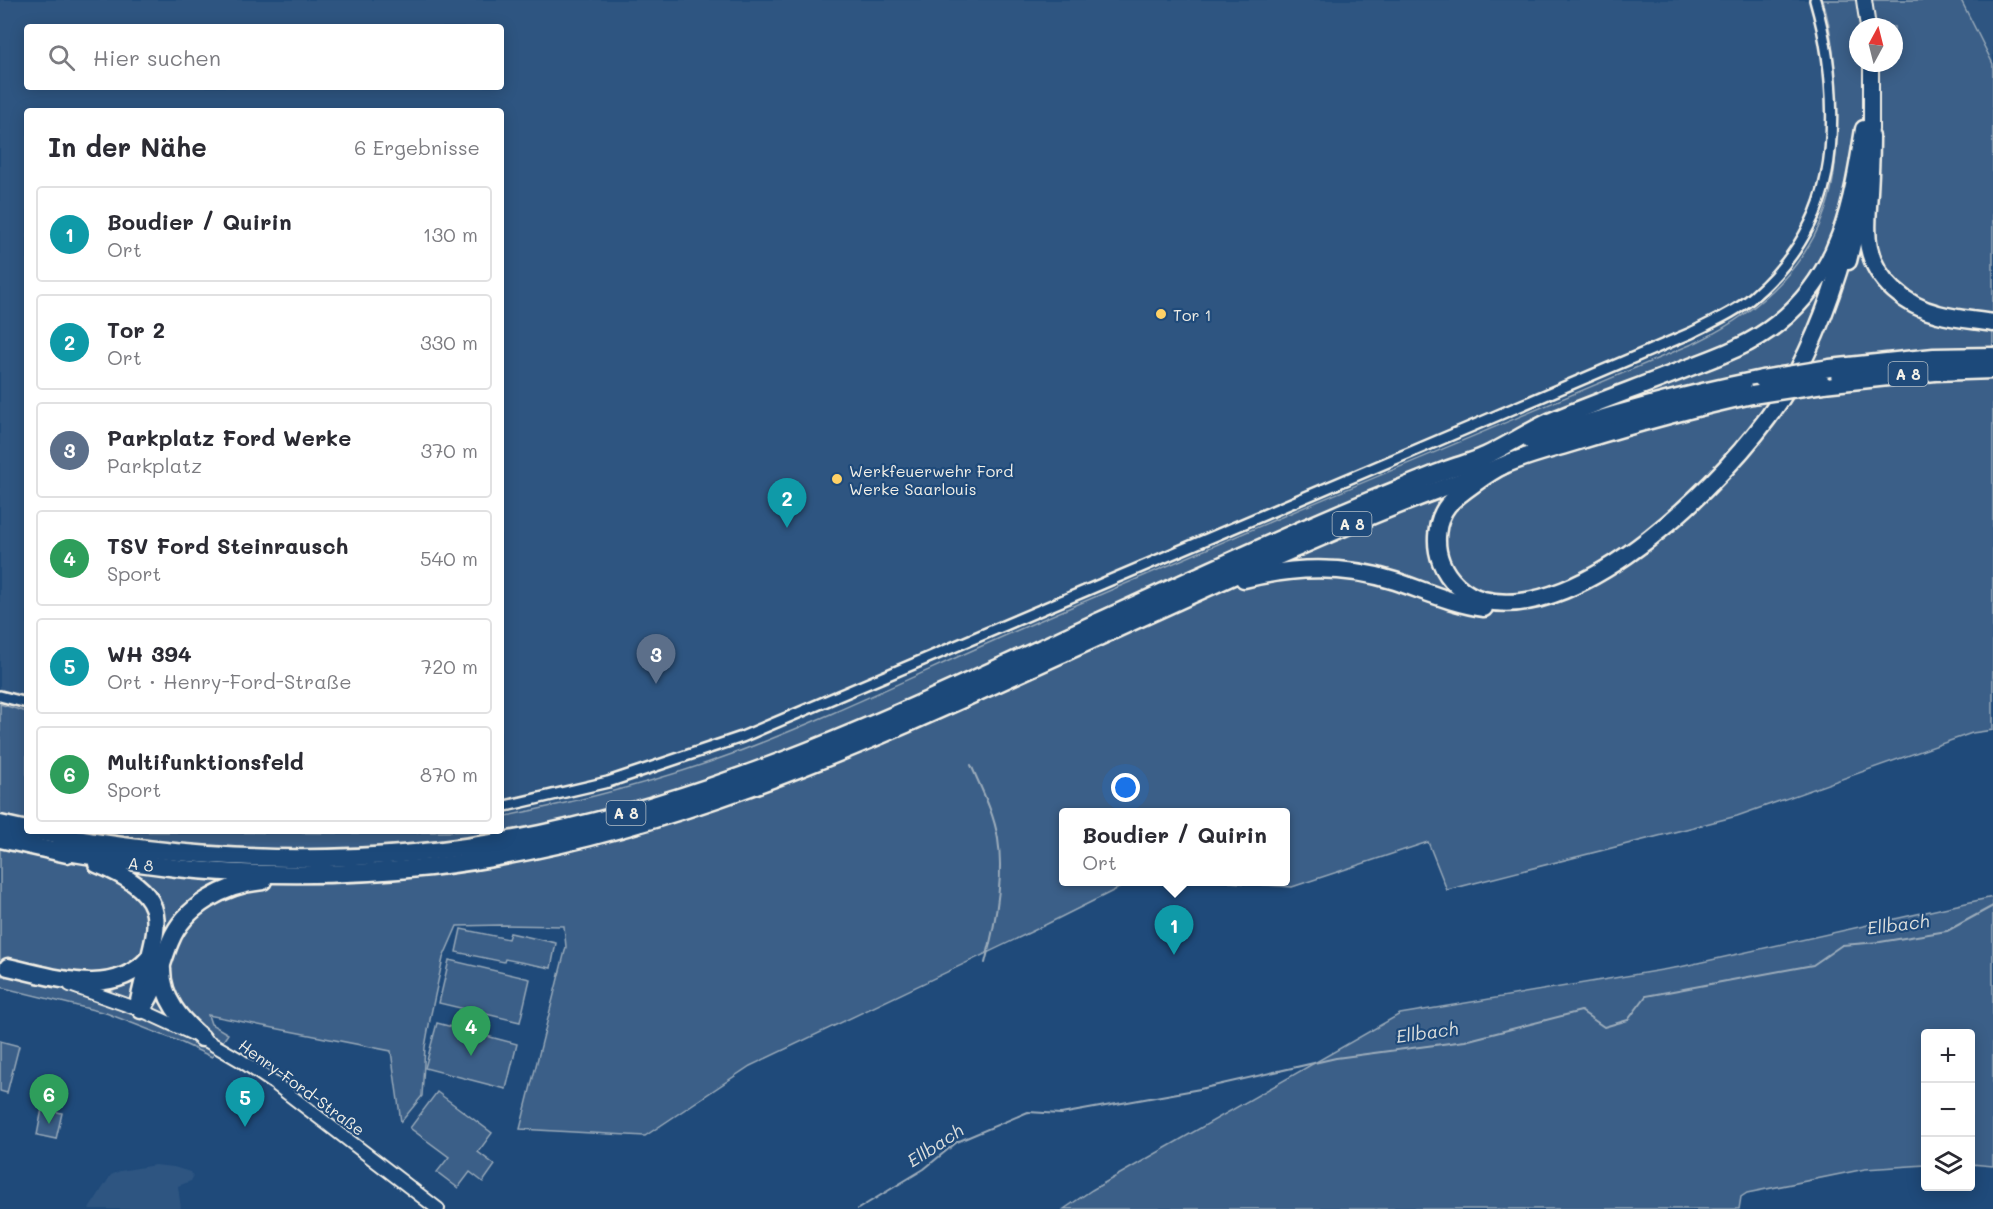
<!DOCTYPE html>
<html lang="de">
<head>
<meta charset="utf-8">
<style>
	body { margin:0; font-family:Mali,sans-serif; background:#f2f2f3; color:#2b2b33 }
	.controls { position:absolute; right:18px; bottom:18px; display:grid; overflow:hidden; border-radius:6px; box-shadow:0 3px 15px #0003 }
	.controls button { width:54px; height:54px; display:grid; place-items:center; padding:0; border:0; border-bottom:2px solid #e1e1e2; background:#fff; color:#2b2b33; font:30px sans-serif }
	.compass { position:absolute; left:1849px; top:18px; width:54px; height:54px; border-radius:50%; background:#fff; box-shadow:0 3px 15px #0003; rotate:7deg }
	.you { position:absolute; left:1126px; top:788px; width:21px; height:21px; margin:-15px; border:4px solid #fff; border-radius:50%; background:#1a73e8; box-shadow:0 0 0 9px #1a73e833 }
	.badge { display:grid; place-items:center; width:39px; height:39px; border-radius:50%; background:#1a73e8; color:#fff; font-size:20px; font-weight:700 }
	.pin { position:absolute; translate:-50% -50px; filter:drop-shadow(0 2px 3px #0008) }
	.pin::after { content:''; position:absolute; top:32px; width:21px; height:18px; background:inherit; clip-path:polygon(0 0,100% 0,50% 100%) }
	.popup { position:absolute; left:1059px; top:808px; width:231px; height:78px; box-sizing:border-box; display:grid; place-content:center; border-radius:6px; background:#fff; filter:drop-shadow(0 2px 4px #0005); font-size:20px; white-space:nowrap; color:#7c7c81 }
	.popup b { font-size:22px; color:#2b2b33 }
	.popup::after { content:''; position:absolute; left:50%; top:100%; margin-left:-12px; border:12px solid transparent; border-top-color:#fff }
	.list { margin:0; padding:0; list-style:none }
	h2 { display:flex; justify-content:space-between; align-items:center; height:78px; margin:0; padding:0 24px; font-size:26px }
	h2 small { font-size:20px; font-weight:400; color:#7c7c81 }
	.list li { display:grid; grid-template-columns:39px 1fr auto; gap:18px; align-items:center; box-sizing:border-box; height:96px; margin:0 12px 12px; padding:0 12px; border:2px solid #e1e1e2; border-radius:6px }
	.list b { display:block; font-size:22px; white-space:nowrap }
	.list p { margin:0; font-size:20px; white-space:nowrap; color:#7c7c81 }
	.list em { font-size:20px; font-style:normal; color:#7c7c81 }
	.icon { flex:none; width:33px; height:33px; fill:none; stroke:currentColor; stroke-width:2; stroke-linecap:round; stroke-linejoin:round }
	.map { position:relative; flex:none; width:1993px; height:1209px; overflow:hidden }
	.search { position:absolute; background:#fff; box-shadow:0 3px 15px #0003; left:24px; top:24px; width:480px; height:66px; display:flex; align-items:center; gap:15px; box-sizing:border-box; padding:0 21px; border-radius:6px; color:#7c7c81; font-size:22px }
	.panel { position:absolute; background:#fff; box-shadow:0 3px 15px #0003; left:24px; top:108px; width:480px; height:726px; border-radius:6px }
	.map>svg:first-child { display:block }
</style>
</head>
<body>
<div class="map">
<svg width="1993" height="1209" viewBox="0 0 1993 1209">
	<rect width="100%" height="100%" fill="#1f4a7a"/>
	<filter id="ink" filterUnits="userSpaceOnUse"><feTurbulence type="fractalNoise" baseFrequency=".0167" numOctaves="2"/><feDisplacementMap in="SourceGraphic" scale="12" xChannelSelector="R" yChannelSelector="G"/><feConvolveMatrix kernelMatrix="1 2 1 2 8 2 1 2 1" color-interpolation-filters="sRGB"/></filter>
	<g filter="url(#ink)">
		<g fill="#2d5581" fill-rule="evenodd">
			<path d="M0 0H1823L1833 47 1837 126 1835 165 1831 190 1825 211 1803 255 1769 296 1724 329 1697 342 1407 463 1032 624 825 716 733 754 657 780 575 802 501 817V111H27V712L0 704ZM27 27H501V87H27Z"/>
			<polygon points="1961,0 1993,0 1993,64 1991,59"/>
			<polygon points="155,1165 174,1167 190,1172 192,1174 193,1177 191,1181 178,1186 181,1209 89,1209 111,1175 120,1171"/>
		</g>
		<g fill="#3a5f88" stroke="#97a8b8" stroke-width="1.5" fill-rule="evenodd">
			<path d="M1823 0H1961L1993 64V730L1972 733 1737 816 1447 890 1428 842 1292 887 1229 882H1285V812H1063V882H1131L1035 930 750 1066 645 1136 520 1129 566 947 564 926 500 925 457 926 443 958 431 1014 425 1047 422 1096 401 1122 391 1051 208 1015 211 1024 228 1034 212 1057 178 1041 106 1013 0 987V704L27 712V831L357 833 501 831V817C580 801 657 782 732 754 837 715 938 664 1041 620 1259 526 1478 433 1697 342 1761 311 1815 261 1831 190 1837 164 1837 135 1836 108 1836 71 1833 36 1823 0ZM1858 27H1894V63H1858ZM1834 358 1819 393 1746 405 1769 368Z"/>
			<polygon points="1993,897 1993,1166 1971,1164 1970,1034 1926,1034 1925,1165 1865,1169 1747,1193 1741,1197 1739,1209 1064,1209 1092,1190 1400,1014 1680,967"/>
			<polygon points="461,929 508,939 510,933 556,943 551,968 505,959 504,962 456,952"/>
			<polygon points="449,960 530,979 520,1022 439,1003"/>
			<polygon points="437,1023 517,1044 506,1089 425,1068"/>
			<polygon points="0,1041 19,1046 7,1093 0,1091"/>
			<polygon points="437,1092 492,1133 478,1152 495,1165 483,1182 470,1172 458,1188 437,1172 449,1157 410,1128"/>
			<polygon points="42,1109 62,1113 56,1139 37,1135"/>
		</g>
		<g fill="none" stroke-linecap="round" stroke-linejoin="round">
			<g stroke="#9cacbb" stroke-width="2">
				<path d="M971 765C981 788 994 813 998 839 1004 877 995 926 985 963"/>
				<polyline points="858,1209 924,1169 957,1142 1028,1112 1061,1114 1200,1089 1336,1058 1465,1041 1581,1011 1604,1027 1628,1020 1646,996 1813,965 1842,945 1880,942 1947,931 1993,906"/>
			</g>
			<g stroke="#f4f1e8" stroke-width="14">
				<g id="street">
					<polyline points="0,696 27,703"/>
					<path d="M501 807 608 782 742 737 1691 333C1712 322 1736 312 1754 296 1777 276 1797 251 1810 224 1842 162 1834 66 1815 0"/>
				</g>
			</g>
			<g stroke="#f4f1e8" stroke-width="16">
				<polyline id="secondary" points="70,985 141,1010 202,1038 240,1060 274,1083 438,1209"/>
			</g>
			<g stroke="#f4f1e8" stroke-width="18">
				<g id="primary">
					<polyline points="1864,0 1868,27"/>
					<polyline points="1871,63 1871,130"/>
				</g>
			</g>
			<g stroke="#f4f1e8" stroke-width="21">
				<g id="highway">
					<path d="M1871 137C1871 156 1870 174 1869 192 1868 210 1865 230 1869 248 1876 281 1906 306 1938 314 1956 319 1975 320 1993 323"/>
					<polyline points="1848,261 1864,193"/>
					<polyline points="1830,368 1934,357 1993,356"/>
					<polyline points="1823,384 1935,372 1993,370"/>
					<path d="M1752 395C1692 408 1634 424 1575 442 1552 449 1527 455 1504 465 1491 471 1458 494 1448 505 1436 520 1434 544 1441 562 1448 580 1464 595 1483 600 1582 625 1729 477 1779 402 1810 356 1830 302 1845 248"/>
					<path d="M1531 441C1607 415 1683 395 1762 379"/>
					<path d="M1244 579C1295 566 1345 565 1395 581 1425 591 1453 604 1484 608"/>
					<polyline points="0,824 27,830"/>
					<path d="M33 831C201 864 372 869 540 834 738 793 920 704 1102 620 1191 579 1279 538 1369 501 1394 491 1420 480 1446 470 1459 465 1473 462 1485 456 1507 446 1527 432 1549 422 1594 403 1640 387 1685 369 1717 357 1751 345 1778 323 1841 272 1852 205 1864 129"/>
					<polyline points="0,839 67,854"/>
					<path id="s1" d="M56 850C96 857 137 863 177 868 261 877 346 876 430 867 656 841 861 746 1066 652 1165 607 1265 560 1366 518 1411 499 1457 483 1502 466"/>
					<path d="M97 864C183 898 153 931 139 1001L141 1010"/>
					<path d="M8 967C54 977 113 999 149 958"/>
					<path d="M162 969C162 999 181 1020 202 1038"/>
					<path d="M143 1007C157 989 161 963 170 942 185 905 225 885 263 881"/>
				</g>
			</g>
			<use href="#street" stroke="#1f4a7a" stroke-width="9"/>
			<use href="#secondary" stroke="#1f4a7a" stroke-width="12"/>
			<use href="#primary" stroke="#1f4a7a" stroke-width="14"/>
			<use href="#highway" stroke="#1f4a7a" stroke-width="16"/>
			<g stroke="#f4f1e8" stroke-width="21" stroke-linecap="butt">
				<g id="highway-bridge">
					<polyline points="1762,379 1830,368"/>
					<polyline points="1752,395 1823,384"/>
				</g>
			</g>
			<use href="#highway-bridge" stroke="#1f4a7a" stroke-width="16"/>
		</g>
	</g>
	<g fill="#ffd166" stroke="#1f4a7a" stroke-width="2">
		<circle cx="1161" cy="314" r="6"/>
		<circle cx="837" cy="479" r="6"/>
	</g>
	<g text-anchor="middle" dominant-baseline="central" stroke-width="4.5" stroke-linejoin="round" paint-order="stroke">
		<g fill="#1f4a7a" stroke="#b4bfc7" stroke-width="1.5">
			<rect x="1888.5" y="362" width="39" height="24" rx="4.5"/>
			<rect x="1332.5" y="512" width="39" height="24" rx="4.5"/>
			<rect x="606.5" y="801" width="39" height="24" rx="4.5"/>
		</g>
		<g font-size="15" font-weight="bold" fill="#f4f1e8">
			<text x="1908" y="374">A 8</text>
			<text x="1352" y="524">A 8</text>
			<text x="626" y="813">A 8</text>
		</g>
		<g font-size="16" fill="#f4f1e8" stroke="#1f4a7a" text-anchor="start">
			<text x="1173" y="314">Tor 1</text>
			<text x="849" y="470">Werkfeuerwehr Ford<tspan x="849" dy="18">Werke Saarlouis</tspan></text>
		</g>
		<g font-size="16" fill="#f4f1e8" stroke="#1f4a7a">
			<text stroke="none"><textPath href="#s1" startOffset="86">A 8</textPath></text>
			<text transform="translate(302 1087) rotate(36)">Henry-Ford-Straße</text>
		</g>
		<g font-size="18" font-style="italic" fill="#dee0dd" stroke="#1f4a7a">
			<text transform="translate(1898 924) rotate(-7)">Ellbach</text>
			<text transform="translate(1427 1032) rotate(-8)">Ellbach</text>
			<text transform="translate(935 1145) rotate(-33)">Ellbach</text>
		</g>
	</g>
</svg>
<div class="controls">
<button>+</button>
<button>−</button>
<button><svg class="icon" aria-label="layers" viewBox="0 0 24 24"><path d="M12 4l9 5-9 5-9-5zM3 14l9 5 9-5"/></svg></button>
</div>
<svg class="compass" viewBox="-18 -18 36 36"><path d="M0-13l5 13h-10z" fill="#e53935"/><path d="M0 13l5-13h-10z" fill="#7c7c81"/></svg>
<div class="you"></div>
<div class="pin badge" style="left:1174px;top:955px;background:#0f9aa8">1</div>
<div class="popup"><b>Boudier / Quirin</b>Ort</div>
<div class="pin badge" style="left:787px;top:528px;background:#0f9aa8">2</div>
<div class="pin badge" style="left:656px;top:684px;background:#5c6f8a">3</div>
<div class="pin badge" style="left:471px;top:1056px;background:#2e9e5b">4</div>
<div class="pin badge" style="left:245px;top:1127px;background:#0f9aa8">5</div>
<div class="pin badge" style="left:49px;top:1124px;background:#2e9e5b">6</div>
<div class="search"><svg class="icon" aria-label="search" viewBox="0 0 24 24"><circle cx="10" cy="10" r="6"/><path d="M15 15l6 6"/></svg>Hier suchen</div>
<section class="panel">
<h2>In der Nähe<small>6 Ergebnisse</small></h2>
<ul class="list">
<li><span class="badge" style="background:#0f9aa8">1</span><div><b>Boudier / Quirin</b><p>Ort</p></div><em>130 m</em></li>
<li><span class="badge" style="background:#0f9aa8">2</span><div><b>Tor 2</b><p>Ort</p></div><em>330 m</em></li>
<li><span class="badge" style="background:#5c6f8a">3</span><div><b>Parkplatz Ford Werke</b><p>Parkplatz</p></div><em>370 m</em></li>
<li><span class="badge" style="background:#2e9e5b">4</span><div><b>TSV Ford Steinrausch</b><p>Sport</p></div><em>540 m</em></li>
<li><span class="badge" style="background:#0f9aa8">5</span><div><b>WH 394</b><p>Ort · Henry-Ford-Straße</p></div><em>720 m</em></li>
<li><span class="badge" style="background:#2e9e5b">6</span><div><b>Multifunktionsfeld</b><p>Sport</p></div><em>870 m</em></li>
</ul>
</section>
</div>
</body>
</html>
